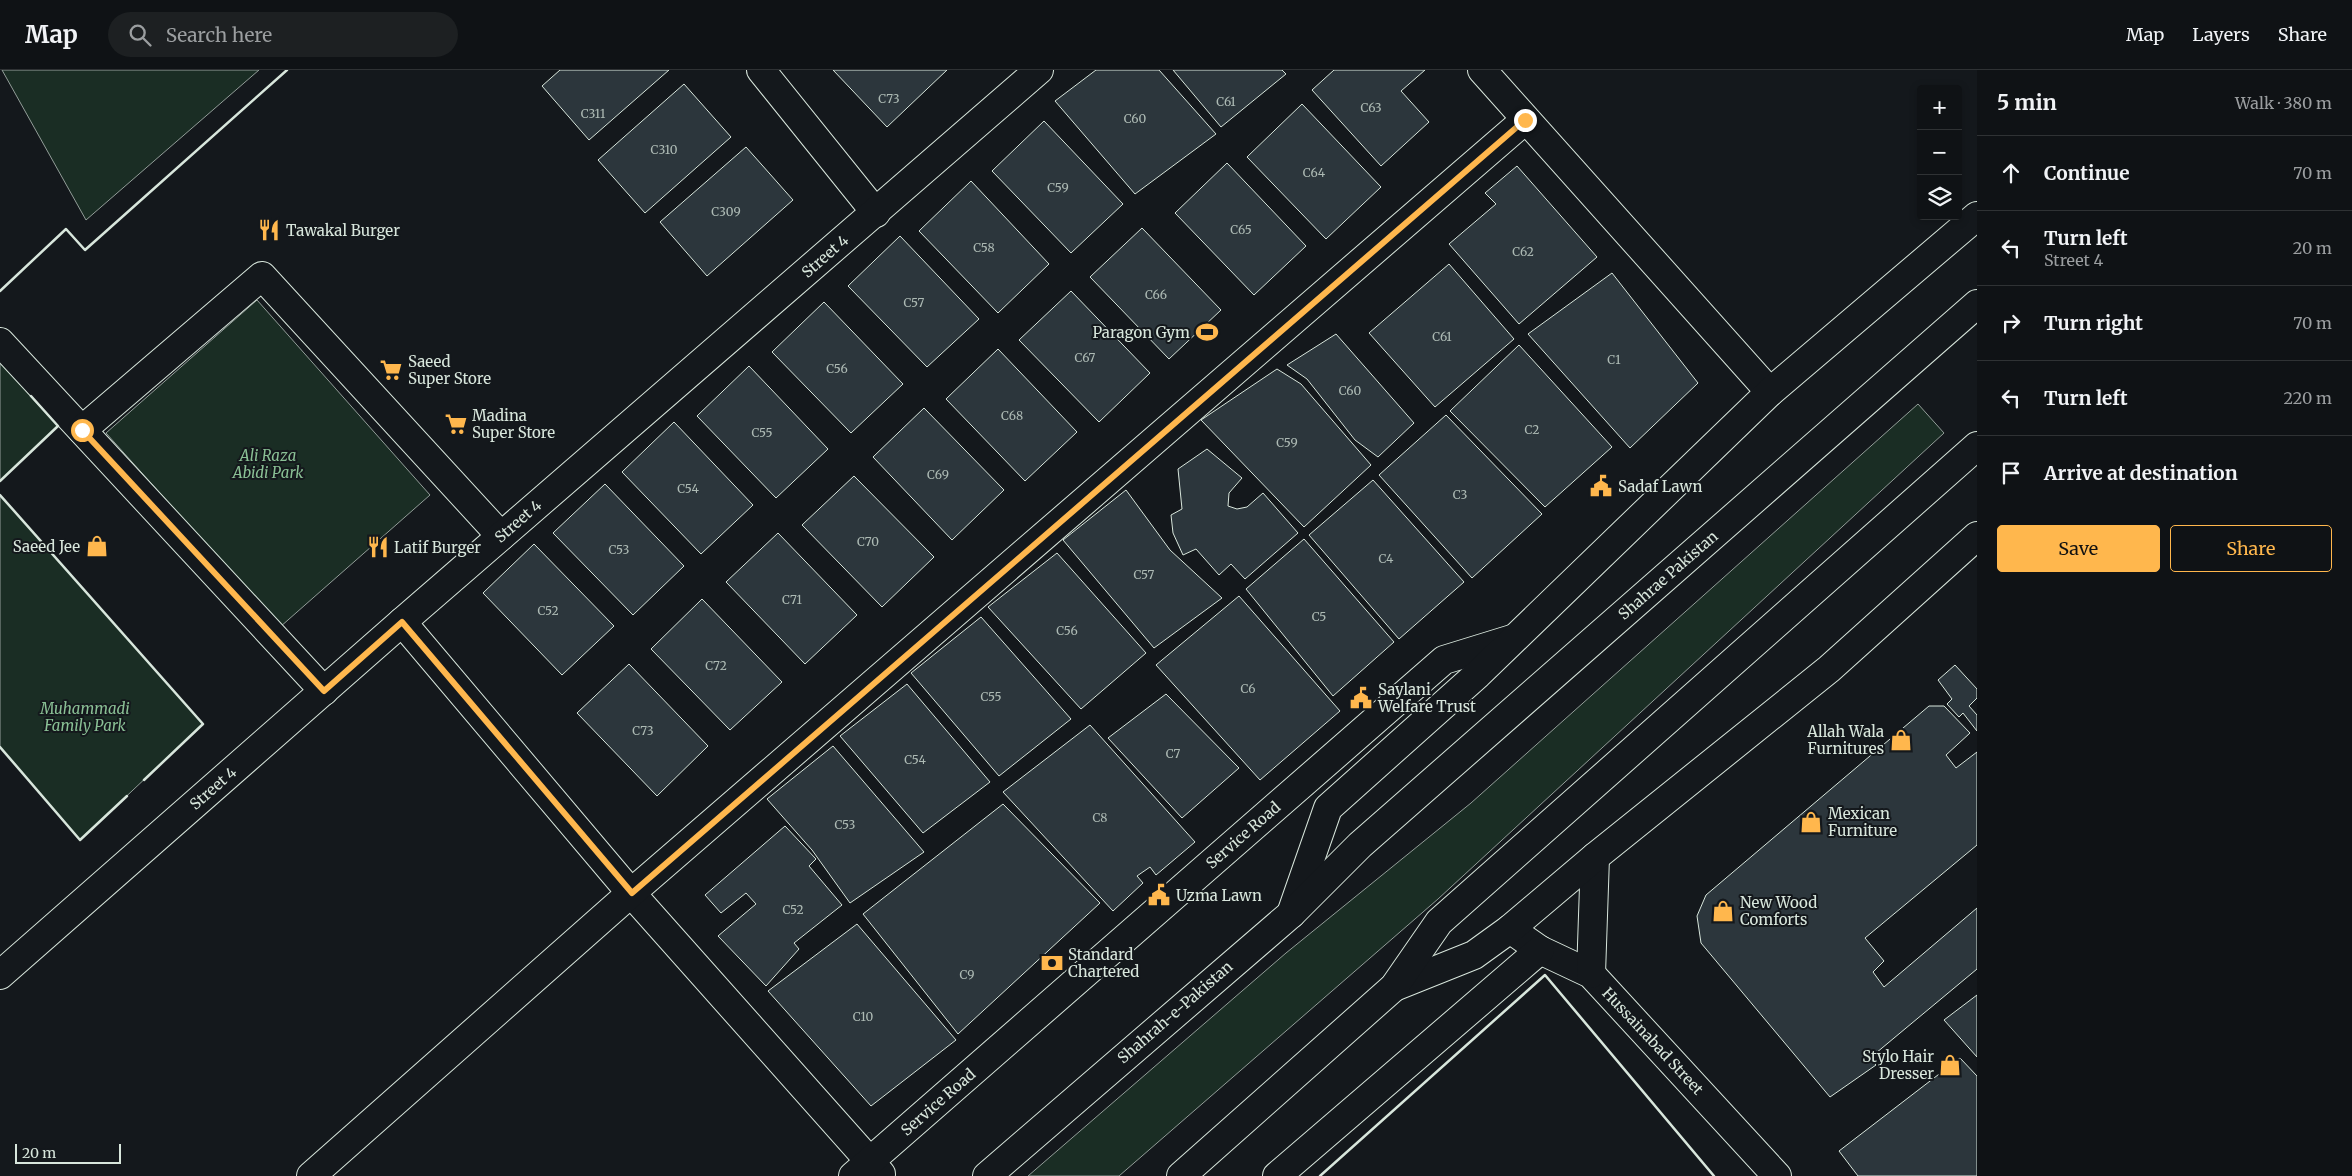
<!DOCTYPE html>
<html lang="en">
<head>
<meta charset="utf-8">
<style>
	body { margin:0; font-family:Merriweather,serif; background:#1d2022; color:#f1f3f6 }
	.controls { position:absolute; right:15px; top:15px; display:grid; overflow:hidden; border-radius:5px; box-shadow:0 2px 8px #0003 }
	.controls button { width:45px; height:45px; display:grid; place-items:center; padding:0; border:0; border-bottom:1px solid #2f3234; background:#0f1215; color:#f1f3f6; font:25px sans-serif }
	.scale { position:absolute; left:15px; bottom:12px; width:106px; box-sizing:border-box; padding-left:5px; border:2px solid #d8e6dc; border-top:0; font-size:14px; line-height:18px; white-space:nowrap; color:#d8e6dc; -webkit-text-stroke:4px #14181c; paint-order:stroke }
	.stop { position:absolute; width:15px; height:15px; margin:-11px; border:4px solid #ffb74d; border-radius:50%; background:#fff }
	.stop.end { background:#ffb74d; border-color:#fff; box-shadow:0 1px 5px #0008 }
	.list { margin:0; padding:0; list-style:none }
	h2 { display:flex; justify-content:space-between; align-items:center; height:65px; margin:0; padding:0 20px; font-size:21px }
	h2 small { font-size:16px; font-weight:400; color:#9b9ea0 }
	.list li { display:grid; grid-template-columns:32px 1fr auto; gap:15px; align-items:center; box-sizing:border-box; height:75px; padding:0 20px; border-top:1px solid #2f3234 }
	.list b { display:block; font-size:19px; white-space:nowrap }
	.list p { margin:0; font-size:16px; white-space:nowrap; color:#9b9ea0 }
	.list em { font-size:16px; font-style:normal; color:#9b9ea0 }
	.actions { display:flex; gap:10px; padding:15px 20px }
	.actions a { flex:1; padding:11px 0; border:1px solid #ffb74d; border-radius:5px; text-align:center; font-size:18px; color:#ffb74d }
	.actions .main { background:#ffb74d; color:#111 }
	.icon { flex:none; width:28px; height:28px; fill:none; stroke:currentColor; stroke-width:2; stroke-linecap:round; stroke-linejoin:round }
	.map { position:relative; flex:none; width:1977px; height:1106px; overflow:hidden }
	header { display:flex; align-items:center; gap:30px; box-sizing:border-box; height:70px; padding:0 25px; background:#0f1215; border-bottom:1px solid #2f3234 }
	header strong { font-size:24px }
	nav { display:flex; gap:28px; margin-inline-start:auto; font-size:18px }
	.search { width:350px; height:45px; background:#1d2022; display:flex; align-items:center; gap:12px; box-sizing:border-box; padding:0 18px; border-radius:28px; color:#9b9ea0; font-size:19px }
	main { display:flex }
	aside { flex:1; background:#0f1215 }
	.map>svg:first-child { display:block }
</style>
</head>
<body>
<header>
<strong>Map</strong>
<div class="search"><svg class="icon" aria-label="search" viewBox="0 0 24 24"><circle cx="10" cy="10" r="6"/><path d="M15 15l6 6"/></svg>Search here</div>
<nav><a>Map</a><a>Layers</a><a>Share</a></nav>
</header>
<main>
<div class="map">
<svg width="1977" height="1106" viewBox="0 0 1977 1106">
	<rect width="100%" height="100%" fill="#14181c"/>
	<g fill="#1a2d24" stroke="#939e99">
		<polygon points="2,0 259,0 86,150"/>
		<polygon points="257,230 430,425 280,557 106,363"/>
		<polygon points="0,290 58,356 0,411"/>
		<polygon points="1918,334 1944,363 1438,829 1119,1106 1028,1106 1286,883 1471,733"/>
		<polygon points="0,425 203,654 80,770 0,677"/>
	</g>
	<g fill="#2c363c" stroke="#d8e6dc">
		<polygon points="560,0 669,0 589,70 542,16"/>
		<polygon points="833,0 947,0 887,57"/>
		<polygon points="1096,0 1159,0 1216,64 1135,124 1055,31"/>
		<polygon points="1173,0 1282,0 1286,4 1221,57"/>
		<polygon points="1334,0 1425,0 1401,21 1429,52 1381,96 1312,20"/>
		<polygon points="684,14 731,67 645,143 598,90"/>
		<polygon points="1302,34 1381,117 1326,169 1247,87"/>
		<polygon points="1044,51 1123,134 1071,183 992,101"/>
		<polygon points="746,77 793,130 707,206 660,152"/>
		<polygon points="1227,93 1306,176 1254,225 1175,143"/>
		<polygon points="1517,96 1597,187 1519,254 1449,174 1496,134 1485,123"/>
		<polygon points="971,111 1049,194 998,243 919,161"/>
		<polygon points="1142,158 1221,240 1169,289 1090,207"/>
		<polygon points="900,166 979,249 927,297 848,216"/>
		<polygon points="1449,194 1514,269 1435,337 1369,263"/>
		<polygon points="1612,203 1698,313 1630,378 1528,264"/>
		<polygon points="1071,221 1150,303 1099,352 1019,270"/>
		<polygon points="824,232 903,314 851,363 772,282"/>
		<polygon points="1336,264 1414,353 1378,387 1355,370 1307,309 1287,295"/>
		<polygon points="1519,275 1612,377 1545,437 1450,341"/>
		<polygon points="998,279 1077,362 1025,411 946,329"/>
		<polygon points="749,296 828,379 776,428 697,346"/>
		<polygon points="1277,299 1301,314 1371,395 1304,457 1201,350"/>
		<polygon points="924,338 1004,420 952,470 873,387"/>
		<polygon points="1446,345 1542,444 1472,508 1379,405"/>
		<polygon points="674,352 753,435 701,484 622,402"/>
		<polygon points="1207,379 1242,408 1229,423 1228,436 1237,439 1247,437 1263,423 1298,463 1245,509 1231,494 1219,505 1196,479 1183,485 1173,463 1171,445 1182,439 1178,399"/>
		<polygon points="854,406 934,487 882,537 802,455"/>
		<polygon points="1373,410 1464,512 1399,569 1309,465"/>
		<polygon points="605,414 684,496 633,545 553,463"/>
		<polygon points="1126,420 1170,480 1222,528 1154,578 1063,470"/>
		<polygon points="778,463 857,545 805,594 726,512"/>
		<polygon points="1304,469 1394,572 1333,626 1246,519"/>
		<polygon points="534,474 614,556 562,605 483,523"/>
		<polygon points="1057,483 1146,583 1081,639 988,537"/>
		<polygon points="1239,526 1340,641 1260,710 1156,595"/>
		<polygon points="702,529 782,612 730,660 651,579"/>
		<polygon points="981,547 1071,649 999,706 911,603"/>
		<polygon points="629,594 708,676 657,726 577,643"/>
		<polygon points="1955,595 1977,619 1977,628 1969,636 1977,645 1977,661 1963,643 1959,647 1947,634 1952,629 1938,610"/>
		<polygon points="907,614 990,712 923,763 840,666"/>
		<polygon points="1166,624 1239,698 1182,748 1108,668"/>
		<polygon points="1929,636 1944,636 1970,663 1946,685 1956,698 1977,682 1977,775 1865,868 1884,891 1873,902 1884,917 1977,838 1977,899 1870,988 1876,995 1830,1027 1701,873 1697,846 1706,825"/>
		<polygon points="1090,655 1195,772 1156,805 1150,797 1137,806 1143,813 1113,841 1003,722"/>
		<polygon points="833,676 924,782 850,833 812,780 767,729"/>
		<polygon points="1003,734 1100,833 958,964 863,844"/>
		<polygon points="785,756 816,789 809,796 842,835 794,873 799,879 766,916 718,866 756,834 746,823 721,843 705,825"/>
		<polygon points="857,854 956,970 871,1036 768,921"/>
		<polygon points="1977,925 1977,987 1944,950"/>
		<polygon points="1960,988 1977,1006 1977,1106 1858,1106 1839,1081"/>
	</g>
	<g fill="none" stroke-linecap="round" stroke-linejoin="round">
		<g stroke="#d8e6dc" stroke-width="30">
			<g id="minor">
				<polyline points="761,0 876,143"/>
				<polyline points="1482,0 1770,322"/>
				<polyline points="0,272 324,621"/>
				<polyline points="82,360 262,206 501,466"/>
				<polyline points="402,552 631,823 881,1104"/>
				<polyline points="1510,859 1540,880 1591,904 1777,1106"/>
				<polyline points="1591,904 1595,787"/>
				<polyline points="0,905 402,552 1039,0"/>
				<polyline points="311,1106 631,823 1525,50"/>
				<polyline points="853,1106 1444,590 1512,569"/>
				<polyline points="1277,1106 1540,880"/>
			</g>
		</g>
		<g stroke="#d8e6dc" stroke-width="30">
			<g id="major">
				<polyline points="1291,844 1328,738 1478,604 1770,322 1977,146"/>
				<polyline points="1394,917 1474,885 1510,859 1595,787 1829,599 1977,466"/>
			</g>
		</g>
		<g stroke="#d8e6dc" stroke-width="30">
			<g id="highway">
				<polyline points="987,1106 1291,844 1360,775 1977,234"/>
				<polyline points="1181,1106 1394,917 1439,852 1977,376"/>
			</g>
		</g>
		<use href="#minor" stroke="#14181c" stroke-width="28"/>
		<use href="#major" stroke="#14181c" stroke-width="28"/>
		<use href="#highway" stroke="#14181c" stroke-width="28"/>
		<g stroke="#d8e6dc" stroke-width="2.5">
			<polyline points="0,221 66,159 85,180 287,0"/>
			<polyline points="0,411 58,356 31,326"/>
			<polyline points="0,425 203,654 144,710"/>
			<polyline points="0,677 80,770 127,726"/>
			<polyline points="1320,1106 1545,905 1714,1106"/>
		</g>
	</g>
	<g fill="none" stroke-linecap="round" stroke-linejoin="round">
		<polyline stroke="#ffb74d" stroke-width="6" points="82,360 324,621 402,552 632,823 1525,50"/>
	</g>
	<defs>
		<g id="restaurant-bare" transform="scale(1.725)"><path d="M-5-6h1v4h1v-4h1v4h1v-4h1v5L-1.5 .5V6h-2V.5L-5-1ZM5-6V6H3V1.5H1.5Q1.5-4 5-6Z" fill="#ffb74d" stroke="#14181c" stroke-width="2.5" paint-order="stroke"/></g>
		<g id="stadium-bare" transform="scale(1.725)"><path d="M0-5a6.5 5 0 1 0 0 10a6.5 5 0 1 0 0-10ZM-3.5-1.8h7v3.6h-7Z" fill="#ffb74d" stroke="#14181c" stroke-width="2.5" paint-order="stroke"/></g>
		<g id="supermarket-bare" transform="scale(1.725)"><path d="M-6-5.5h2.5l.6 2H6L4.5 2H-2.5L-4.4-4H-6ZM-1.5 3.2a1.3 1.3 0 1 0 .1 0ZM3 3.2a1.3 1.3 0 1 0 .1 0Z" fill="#ffb74d" stroke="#14181c" stroke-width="2.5" paint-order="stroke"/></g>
		<g id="civic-bare" transform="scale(1.725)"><path d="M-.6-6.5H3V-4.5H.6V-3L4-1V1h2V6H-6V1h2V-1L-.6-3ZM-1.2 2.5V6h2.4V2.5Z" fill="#ffb74d" stroke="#14181c" stroke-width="2.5" paint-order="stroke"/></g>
		<g id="shop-bare" transform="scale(1.725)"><path d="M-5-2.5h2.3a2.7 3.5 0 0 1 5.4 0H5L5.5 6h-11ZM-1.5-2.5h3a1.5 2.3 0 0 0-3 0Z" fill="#ffb74d" stroke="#14181c" stroke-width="2.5" paint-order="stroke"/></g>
		<g id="bank-bare" transform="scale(1.725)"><path d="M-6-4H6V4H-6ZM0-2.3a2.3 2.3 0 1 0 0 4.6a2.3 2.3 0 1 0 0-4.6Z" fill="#ffb74d" stroke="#14181c" stroke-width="2.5" paint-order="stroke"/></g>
	</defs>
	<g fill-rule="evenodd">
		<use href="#restaurant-bare" x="269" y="160"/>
		<use href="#stadium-bare" x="1207" y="262"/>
		<use href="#supermarket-bare" x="391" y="300"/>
		<use href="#supermarket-bare" x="456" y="354"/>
		<use href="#civic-bare" x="1601" y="416"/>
		<use href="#shop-bare" x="97" y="476"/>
		<use href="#restaurant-bare" x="378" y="477"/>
		<use href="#civic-bare" x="1361" y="628"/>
		<use href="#shop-bare" x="1901" y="670"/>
		<use href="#shop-bare" x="1811" y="752"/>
		<use href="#civic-bare" x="1159" y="825"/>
		<use href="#shop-bare" x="1723" y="841"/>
		<use href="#bank-bare" x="1052" y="893"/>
		<use href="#shop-bare" x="1950" y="995"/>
	</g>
	<g text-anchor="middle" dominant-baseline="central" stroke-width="4" stroke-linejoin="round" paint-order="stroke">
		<g font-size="12" fill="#adbab4">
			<text x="889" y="28">C73</text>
			<text x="1226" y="31">C61</text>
			<text x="1371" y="37">C63</text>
			<text x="593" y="43">C311</text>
			<text x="1135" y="48">C60</text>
			<text x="664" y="79">C310</text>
			<text x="1314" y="102">C64</text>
			<text x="1058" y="117">C59</text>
			<text x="726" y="141">C309</text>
			<text x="1241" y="159">C65</text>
			<text x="984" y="177">C58</text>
			<text x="1523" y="181">C62</text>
			<text x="1156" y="224">C66</text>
			<text x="914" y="232">C57</text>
			<text x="1442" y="266">C61</text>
			<text x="1085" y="287">C67</text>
			<text x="1614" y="289">C1</text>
			<text x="837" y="298">C56</text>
			<text x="1350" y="320">C60</text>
			<text x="1012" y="345">C68</text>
			<text x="1532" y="359">C2</text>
			<text x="762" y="362">C55</text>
			<text x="1287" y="372">C59</text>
			<text x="938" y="404">C69</text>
			<text x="688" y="418">C54</text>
			<text x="1460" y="424">C3</text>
			<text x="868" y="471">C70</text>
			<text x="619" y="479">C53</text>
			<text x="1386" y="488">C4</text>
			<text x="1144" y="504">C57</text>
			<text x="792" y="529">C71</text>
			<text x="548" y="540">C52</text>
			<text x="1319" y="546">C5</text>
			<text x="1067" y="560">C56</text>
			<text x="716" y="595">C72</text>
			<text x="1248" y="618">C6</text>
			<text x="991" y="626">C55</text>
			<text x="643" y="660">C73</text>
			<text x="1173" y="683">C7</text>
			<text x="915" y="689">C54</text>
			<text x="1100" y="747">C8</text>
			<text x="845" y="754">C53</text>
			<text x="793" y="839">C52</text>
			<text x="967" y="904">C9</text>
			<text x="863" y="946">C10</text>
		</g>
		<g font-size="15" fill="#d8e6dc" stroke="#14181c" text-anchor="start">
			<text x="286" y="160">Tawakal Burger</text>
			<text x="1190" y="262" text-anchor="end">Paragon Gym</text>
			<text x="408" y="291">Saeed<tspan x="408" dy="17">Super Store</tspan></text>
			<text x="472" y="345">Madina<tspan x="472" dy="17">Super Store</tspan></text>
			<text x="1618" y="416">Sadaf Lawn</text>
			<text x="80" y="476" text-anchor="end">Saeed Jee</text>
			<text x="394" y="477">Latif Burger</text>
			<text x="1378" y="619">Saylani<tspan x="1378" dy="17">Welfare Trust</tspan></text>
			<text x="1884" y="661" text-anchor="end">Allah Wala<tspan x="1884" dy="17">Furnitures</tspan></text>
			<text x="1828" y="743">Mexican<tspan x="1828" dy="17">Furniture</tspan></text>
			<text x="1176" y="825">Uzma Lawn</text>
			<text x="1740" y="832">New Wood<tspan x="1740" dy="17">Comforts</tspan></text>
			<text x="1068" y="884">Standard<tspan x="1068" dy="17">Chartered</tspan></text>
			<text x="1934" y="986" text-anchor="end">Stylo Hair<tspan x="1934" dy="17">Dresser</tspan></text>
		</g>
		<g font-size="15" fill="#d8e6dc" stroke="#14181c">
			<text transform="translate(825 186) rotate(-41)">Street 4</text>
			<text transform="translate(518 451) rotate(-41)">Street 4</text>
			<text transform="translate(1668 505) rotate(-41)">Shahrae Pakistan</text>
			<text transform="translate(213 718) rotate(-41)">Street 4</text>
			<text transform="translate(1243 765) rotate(-41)">Service Road</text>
			<text transform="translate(1175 942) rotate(-41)">Shahrah-e-Pakistan</text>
			<text transform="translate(1653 971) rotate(47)">Hussainabad Street</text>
			<text transform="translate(938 1032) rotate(-41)">Service Road</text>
		</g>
		<g font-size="15" font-style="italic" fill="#8ac095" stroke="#14181c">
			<text x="268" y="385">Ali Raza<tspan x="268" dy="17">Abidi Park</tspan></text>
			<text x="85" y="638">Muhammadi<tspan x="85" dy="17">Family Park</tspan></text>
		</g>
	</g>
</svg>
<div class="controls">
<button>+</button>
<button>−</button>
<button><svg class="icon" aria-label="layers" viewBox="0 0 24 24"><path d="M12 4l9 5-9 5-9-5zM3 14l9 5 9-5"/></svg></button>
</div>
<div class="scale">20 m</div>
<div class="stop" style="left:82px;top:360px"></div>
<div class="stop end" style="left:1525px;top:50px"></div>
</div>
<aside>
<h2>5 min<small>Walk · 380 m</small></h2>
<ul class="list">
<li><svg class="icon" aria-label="ahead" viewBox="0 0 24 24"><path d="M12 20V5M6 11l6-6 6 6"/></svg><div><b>Continue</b></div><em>70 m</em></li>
<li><svg class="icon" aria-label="left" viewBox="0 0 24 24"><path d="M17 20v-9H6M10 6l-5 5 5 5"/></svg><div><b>Turn left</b><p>Street 4</p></div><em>20 m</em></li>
<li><svg class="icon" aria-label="right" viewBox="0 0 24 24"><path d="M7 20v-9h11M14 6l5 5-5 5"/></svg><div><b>Turn right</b></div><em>70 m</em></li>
<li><svg class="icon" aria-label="left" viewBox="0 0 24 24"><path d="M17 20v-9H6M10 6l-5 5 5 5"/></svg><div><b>Turn left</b></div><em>220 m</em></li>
<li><svg class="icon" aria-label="arrive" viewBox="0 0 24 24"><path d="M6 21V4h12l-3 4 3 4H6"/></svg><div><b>Arrive at destination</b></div></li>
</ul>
<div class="actions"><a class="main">Save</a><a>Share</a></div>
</aside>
</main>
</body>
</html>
